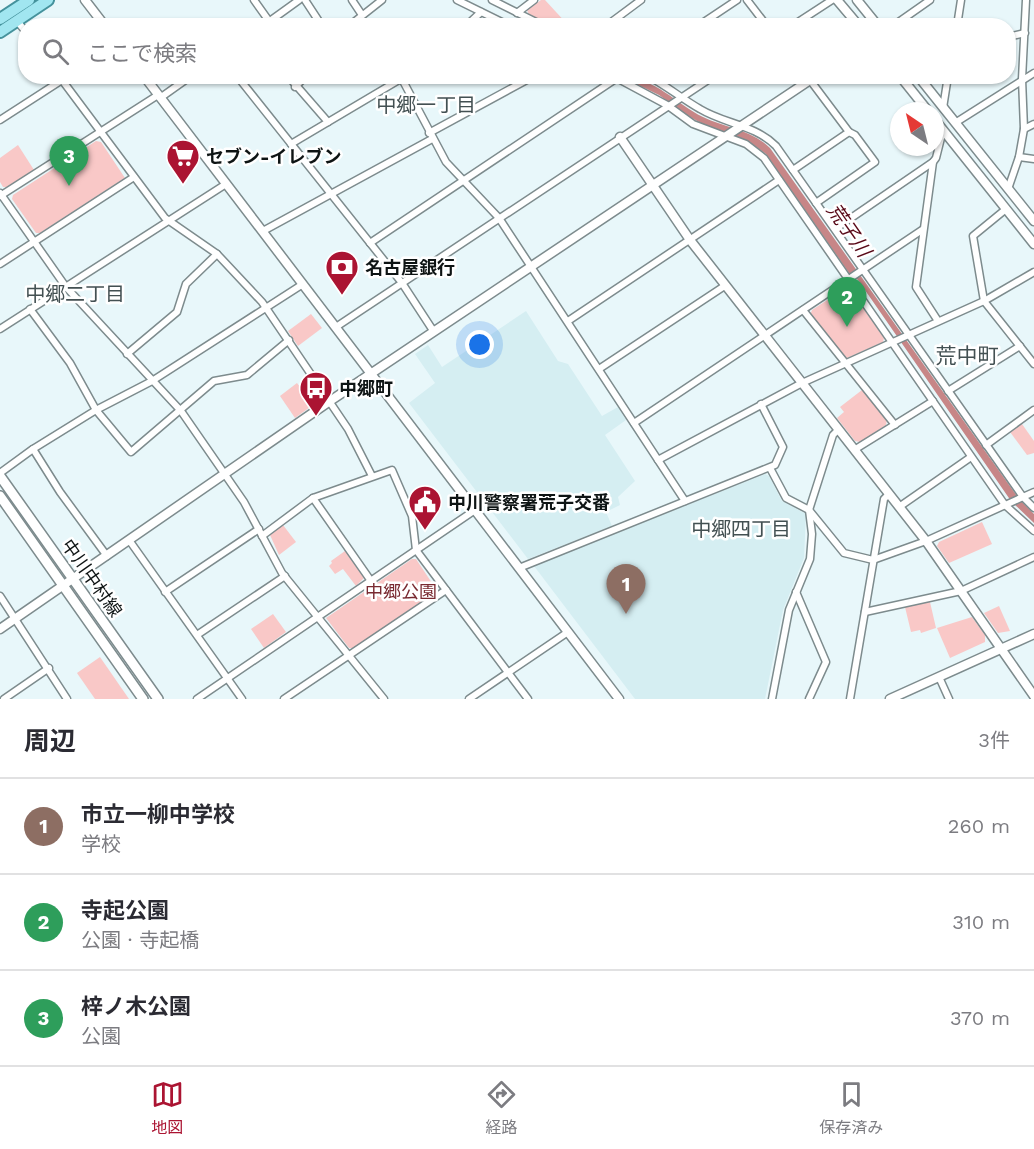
<!DOCTYPE html>
<html lang="ja">
<head>
<meta charset="utf-8">
<style>
	body { margin:0; font-family:"Work Sans","Noto Sans JP",sans-serif; background:#f2f2f3; color:#2b2b33 }
	.compass { position:absolute; left:890px; top:102px; width:54px; height:54px; border-radius:50%; background:#fff; box-shadow:0 2px 4px #0004; rotate:325deg }
	.you { position:absolute; left:480px; top:345px; width:21px; height:21px; margin:-15px; border:4px solid #fff; border-radius:50%; background:#1a73e8; box-shadow:0 0 0 9px #1a73e833 }
	.badge { display:grid; place-items:center; width:39px; height:39px; border-radius:50%; background:#ab1432; color:#fff; font-size:20px; font-weight:700 }
	.pin { position:absolute; translate:-50% -50px; filter:drop-shadow(0 2px 3px #0008) }
	.pin::after { content:''; position:absolute; top:32px; width:21px; height:18px; background:inherit; clip-path:polygon(0 0,100% 0,50% 100%) }
	.list { margin:0; padding:0; list-style:none }
	h2 { display:flex; justify-content:space-between; align-items:center; height:78px; margin:0; padding:0 24px; font-size:26px }
	h2 small { font-size:20px; font-weight:400; color:#7c7c81 }
	.list li { display:grid; grid-template-columns:39px 1fr auto; gap:18px; align-items:center; box-sizing:border-box; height:96px; padding:0 24px; border-top:2px solid #e1e1e2 }
	.list b { display:block; font-size:22px; white-space:nowrap }
	.list p { margin:0; font-size:20px; white-space:nowrap; color:#7c7c81 }
	.list em { font-size:20px; font-style:normal; color:#7c7c81 }
	.icon { flex:none; width:33px; height:33px; fill:none; stroke:currentColor; stroke-width:2; stroke-linecap:round; stroke-linejoin:round }
	.map { position:relative; flex:none; width:1034px; height:699px; overflow:hidden }
	.search { position:absolute; background:#fff; box-shadow:0 2px 4px #0004; left:18px; right:18px; top:18px; height:66px; display:flex; align-items:center; gap:15px; box-sizing:border-box; padding:0 21px; border-radius:24px; color:#7c7c81; font-size:22px }
	.sheet { height:366px; background:#fff }
	nav { display:flex; justify-content:space-around; align-items:center; box-sizing:border-box; height:84px; border-top:2px solid #e1e1e2; background:#fff; font-size:16px; color:#7c7c81 }
	nav a { display:grid; justify-items:center; gap:3px }
	nav .on { color:#ab1432 }
	.map>svg:first-child { display:block }
</style>
</head>
<body>
<div class="map">
<svg width="1034" height="699" viewBox="0 0 1034 699">
	<rect width="100%" height="100%" fill="#e8f7fa"/>
	<g fill="#d5eef2">
		<polygon points="526,311 558,361 568,364 602,416 618,407 626,420 605,435 635,481 618,497 620,505 606,512 612,526 528,559 409,403 435,383 415,354 428,345 442,367"/>
		<polygon points="765,474 769,476 782,501 806,514 804,558 783,610 765,699 635,699 534,566"/>
	</g>
	<g fill="#f9c8c7">
		<polygon points="541,0 545,0 568,25 550,25 529,15 527,10"/>
		<polygon points="96,141 101,142 125,178 40,233 36,233 12,199 13,195"/>
		<polygon points="18,145 34,170 7,187 3,187 0,182 0,158"/>
		<polygon points="849,288 884,338 883,342 847,358 842,356 810,315 812,310 844,289"/>
		<polygon points="311,314 322,328 298,346 288,331"/>
		<polygon points="297,383 313,405 295,418 280,396"/>
		<polygon points="862,390 887,420 886,425 860,442 855,441 837,418 844,412 840,407"/>
		<polygon points="1022,424 1034,441 1034,453 1027,455 1010,432"/>
		<polygon points="982,522 992,544 949,563 937,546 939,542"/>
		<polygon points="283,525 296,542 279,555 270,535"/>
		<polygon points="345,551 364,578 356,586 343,569 335,574 329,566 332,563 331,561"/>
		<polygon points="412,559 416,559 438,592 353,648 349,648 326,618"/>
		<polygon points="930,602 936,628 921,633 920,630 911,632 905,607"/>
		<polygon points="999,606 1010,631 998,633 984,613"/>
		<polygon points="273,614 286,632 264,648 251,629"/>
		<polygon points="972,617 985,635 985,642 950,658 937,628"/>
		<polygon points="100,657 129,699 95,699 77,673"/>
	</g>
	<path fill="#c78687" d="M622 77C655 77 676 104 703 117 726 128 752 130 770 148L1019 499 1034 514V523L1011 501 858 280 849 273 766 154 748 141 712 129 690 117 659 95Z"/>
	<g fill="none" stroke-linecap="round" stroke-linejoin="round">
		<g stroke="#7d8b8d" stroke-width="9">
			<g id="minor">
				<polyline points="254,0 269,21"/>
				<polyline points="305,0 322,26"/>
				<polyline points="352,0 362,15"/>
				<polyline points="457,0 510,26"/>
				<polyline points="492,0 544,26"/>
				<polyline points="747,0 767,26"/>
				<polyline points="517,13 534,0"/>
				<polyline points="17,21 26,32"/>
				<polyline points="263,26 299,0"/>
				<polyline points="349,26 382,0"/>
				<polyline points="466,26 481,12"/>
				<polyline points="606,26 641,0"/>
				<polyline points="698,26 737,0"/>
				<polyline points="792,26 832,0"/>
				<polyline points="893,26 930,0"/>
				<polyline points="957,26 961,0"/>
				<polyline points="1008,37 1025,33"/>
				<polyline points="59,76 165,218 217,254 262,302 348,429 372,476"/>
				<polyline points="237,76 402,283 434,332"/>
				<polyline points="288,76 328,122"/>
				<polyline points="613,76 667,105 693,124 746,144 764,158 1005,505 1034,531"/>
				<path d="M648 76C667 86 682 99 700 109 725 124 755 125 776 146L1023 497 1034 508"/>
				<polyline points="402,79 446,162 499,218 685,501"/>
				<polyline points="295,87 306,76"/>
				<polyline points="160,98 191,76"/>
				<polyline points="943,108 948,76"/>
				<polyline points="0,120 62,80"/>
				<polyline points="955,123 1034,73"/>
				<polyline points="1024,129 1034,124"/>
				<polyline points="429,133 534,76"/>
				<polyline points="291,144 404,77"/>
				<polyline points="1019,157 1034,159"/>
				<polyline points="793,170 849,132 807,76"/>
				<polyline points="1008,189 1019,157 1024,129 1022,79 1026,0"/>
				<polyline points="0,193 66,287 181,411 244,502 282,573 384,699"/>
				<polyline points="0,196 158,95"/>
				<polyline points="816,203 875,162 855,135 849,132"/>
				<polyline points="1006,209 973,236 984,301 1034,364"/>
				<polyline points="835,229 933,162"/>
				<polyline points="263,231 432,139"/>
				<polyline points="370,243 617,78"/>
				<polyline points="0,264 134,177"/>
				<polyline points="30,309 70,363 96,410 131,452 214,381 247,375 289,340"/>
				<polyline points="803,310 895,425"/>
				<polyline points="568,321 779,180"/>
				<polyline points="938,321 916,287 933,162 936,158 943,130"/>
				<polyline points="336,327 714,76"/>
				<polyline points="0,329 226,184"/>
				<polyline points="127,354 177,312 186,284 217,254"/>
				<polyline points="599,369 726,285"/>
				<polyline points="948,391 1020,346"/>
				<polyline points="634,423 922,230"/>
				<polyline points="986,445 1034,410"/>
				<polyline points="33,449 60,492 107,556"/>
				<polyline points="854,450 933,401"/>
				<polyline points="658,460 802,383 984,301 1034,272"/>
				<polyline points="770,468 786,498 809,510 844,553 873,560 926,541 1034,492"/>
				<polyline points="0,473 33,449 96,410 152,381 303,284"/>
				<polyline points="313,498 371,581"/>
				<polyline points="899,507 971,457"/>
				<polyline points="262,536 313,498 392,470 412,516 416,550 528,699"/>
				<polyline points="129,540 242,699"/>
				<polyline points="519,568 775,465 783,447 761,404"/>
				<polyline points="165,592 259,529"/>
				<polyline points="796,592 826,662 809,699"/>
				<polyline points="0,596 67,699"/>
				<polyline points="865,612 961,591 1034,557"/>
				<polyline points="197,635 285,576"/>
				<polyline points="939,677 949,699"/>
				<polyline points="4,699 49,668"/>
				<polyline points="197,699 475,510"/>
				<polyline points="284,699 446,590"/>
				<polyline points="469,699 568,632"/>
				<polyline points="772,699 789,610 810,559 812,534 809,510 833,435 838,430"/>
				<polyline points="850,699 884,499 889,494"/>
			</g>
		</g>
		<g stroke="#7d8b8d" stroke-width="11">
			<g id="tertiary">
				<polyline points="85,0 105,26"/>
				<polyline points="837,0 859,26"/>
				<polyline points="857,0 878,26"/>
				<polyline points="144,76 619,699"/>
				<polyline points="900,76 928,111"/>
				<polyline points="918,76 1034,221"/>
				<polyline points="935,120 1034,244"/>
				<polyline points="620,137 690,240 926,541 1034,696"/>
				<polyline points="0,629 330,401 816,76"/>
				<polyline points="890,699 1034,634"/>
			</g>
		</g>
		<g stroke="#7d8b8d" stroke-width="12">
			<g id="secondary">
				<polyline points="0,476 158,699"/>
				<polyline points="0,496 143,699"/>
			</g>
		</g>
		<g stroke="#45929c" stroke-width="14">
			<g id="primary">
				<polyline points="0,19 29,0"/>
				<polyline points="0,32 48,0"/>
			</g>
		</g>
		<use href="#minor" stroke="#fff" stroke-width="6"/>
		<use href="#tertiary" stroke="#fff" stroke-width="8"/>
		<use href="#secondary" stroke="#fff" stroke-width="9"/>
		<use href="#primary" stroke="#a1e6f0" stroke-width="10"/>
	</g>
	<defs>
		<g id="supermarket-pin" transform="scale(1.725)"><path d="M0 17L-7.5 6A9.5 9.5 0 1 1 7.5 6Z" fill="#ab1432" stroke="#fff"/><path d="M-6-5.5h2.5l.6 2H6L4.5 2H-2.5L-4.4-4H-6ZM-1.5 3.2a1.3 1.3 0 1 0 .1 0ZM3 3.2a1.3 1.3 0 1 0 .1 0Z" fill="#fff"/></g>
		<g id="bank-pin" transform="scale(1.725)"><path d="M0 17L-7.5 6A9.5 9.5 0 1 1 7.5 6Z" fill="#ab1432" stroke="#fff"/><path d="M-6-4H6V4H-6ZM0-2.3a2.3 2.3 0 1 0 0 4.6a2.3 2.3 0 1 0 0-4.6Z" fill="#fff"/></g>
		<g id="bus-pin" transform="scale(1.725)"><path d="M0 17L-7.5 6A9.5 9.5 0 1 1 7.5 6Z" fill="#ab1432" stroke="#fff"/><path d="M-5-6H5V4H4V6H2V4H-2V6H-4V4H-5ZM-3.5-4V0h7V-4ZM-3.5 1.2v1.5H-2V1.2ZM2 1.2v1.5H3.5V1.2Z" fill="#fff"/></g>
		<g id="civic-pin" transform="scale(1.725)"><path d="M0 17L-7.5 6A9.5 9.5 0 1 1 7.5 6Z" fill="#ab1432" stroke="#fff"/><path d="M-.6-6.5H3V-4.5H.6V-3L4-1V1h2V6H-6V1h2V-1L-.6-3ZM-1.2 2.5V6h2.4V2.5Z" fill="#fff"/></g>
	</defs>
	<g fill-rule="evenodd">
		<use href="#supermarket-pin" x="183" y="156"/>
		<use href="#bank-pin" x="342" y="267"/>
		<use href="#bus-pin" x="316" y="388"/>
		<use href="#civic-pin" x="425" y="502"/>
	</g>
	<g text-anchor="middle" dominant-baseline="central" stroke-width="5" stroke-linejoin="round" paint-order="stroke">
		<g font-size="18" font-weight="bold" fill="#0e1414" stroke="#fff" text-anchor="start">
			<text x="206" y="156">セブン-イレブン</text>
			<text x="365" y="267">名古屋銀行</text>
			<text x="339" y="388">中郷町</text>
			<text x="448" y="502">中川警察署荒子交番</text>
		</g>
		<g font-size="18" fill="#0e1414" stroke="#fff">
			<text transform="translate(92 578) rotate(55)">中川中村線</text>
		</g>
		<g font-size="18" fill="#792a31" stroke="#fff">
			<text x="401" y="591">中郷公園</text>
		</g>
		<g font-size="20" fill="#435052" stroke="#fff">
			<text x="426" y="105">中郷一丁目</text>
			<text x="75" y="294">中郷二丁目</text>
			<text x="741" y="529">中郷四丁目</text>
		</g>
		<g font-size="20" font-style="italic" fill="#580817" stroke="#fff">
			<text transform="translate(849 230) rotate(55)">荒子川</text>
		</g>
		<g font-size="21" fill="#435052" stroke="#fff">
			<text x="967" y="355">荒中町</text>
		</g>
	</g>
</svg>
<svg class="compass" viewBox="-18 -18 36 36"><path d="M0-13l5 13h-10z" fill="#e53935"/><path d="M0 13l5-13h-10z" fill="#7c7c81"/></svg>
<div class="you"></div>
<div class="pin badge" style="left:626px;top:614px;background:#8d6e63">1</div>
<div class="pin badge" style="left:847px;top:327px;background:#2e9e5b">2</div>
<div class="pin badge" style="left:69px;top:186px;background:#2e9e5b">3</div>
<div class="search"><svg class="icon" aria-label="search" viewBox="0 0 24 24"><circle cx="10" cy="10" r="6"/><path d="M15 15l6 6"/></svg>ここで検索</div>
</div>
<section class="sheet">
<h2>周辺<small>3件</small></h2>
<ul class="list">
<li><span class="badge" style="background:#8d6e63">1</span><div><b>市立一柳中学校</b><p>学校</p></div><em>260 m</em></li>
<li><span class="badge" style="background:#2e9e5b">2</span><div><b>寺起公園</b><p>公園 · 寺起橋</p></div><em>310 m</em></li>
<li><span class="badge" style="background:#2e9e5b">3</span><div><b>梓ノ木公園</b><p>公園</p></div><em>370 m</em></li>
</ul>
</section>
<nav>
<a class="on"><svg class="icon" aria-label="map" viewBox="0 0 24 24"><path d="M3 6l6-2 6 2 6-2v14l-6 2-6-2-6 2zM9 4v14M15 6v14"/></svg>地図</a>
<a><svg class="icon" aria-label="directions" viewBox="0 0 24 24"><path d="M12 3l9 9-9 9-9-9zM9 14v-3h6M13 9l2 2-2 2"/></svg>経路</a>
<a><svg class="icon" aria-label="saved" viewBox="0 0 24 24"><path d="M7 4h10v16l-5-4-5 4z"/></svg>保存済み</a>
</nav>
</body>
</html>
